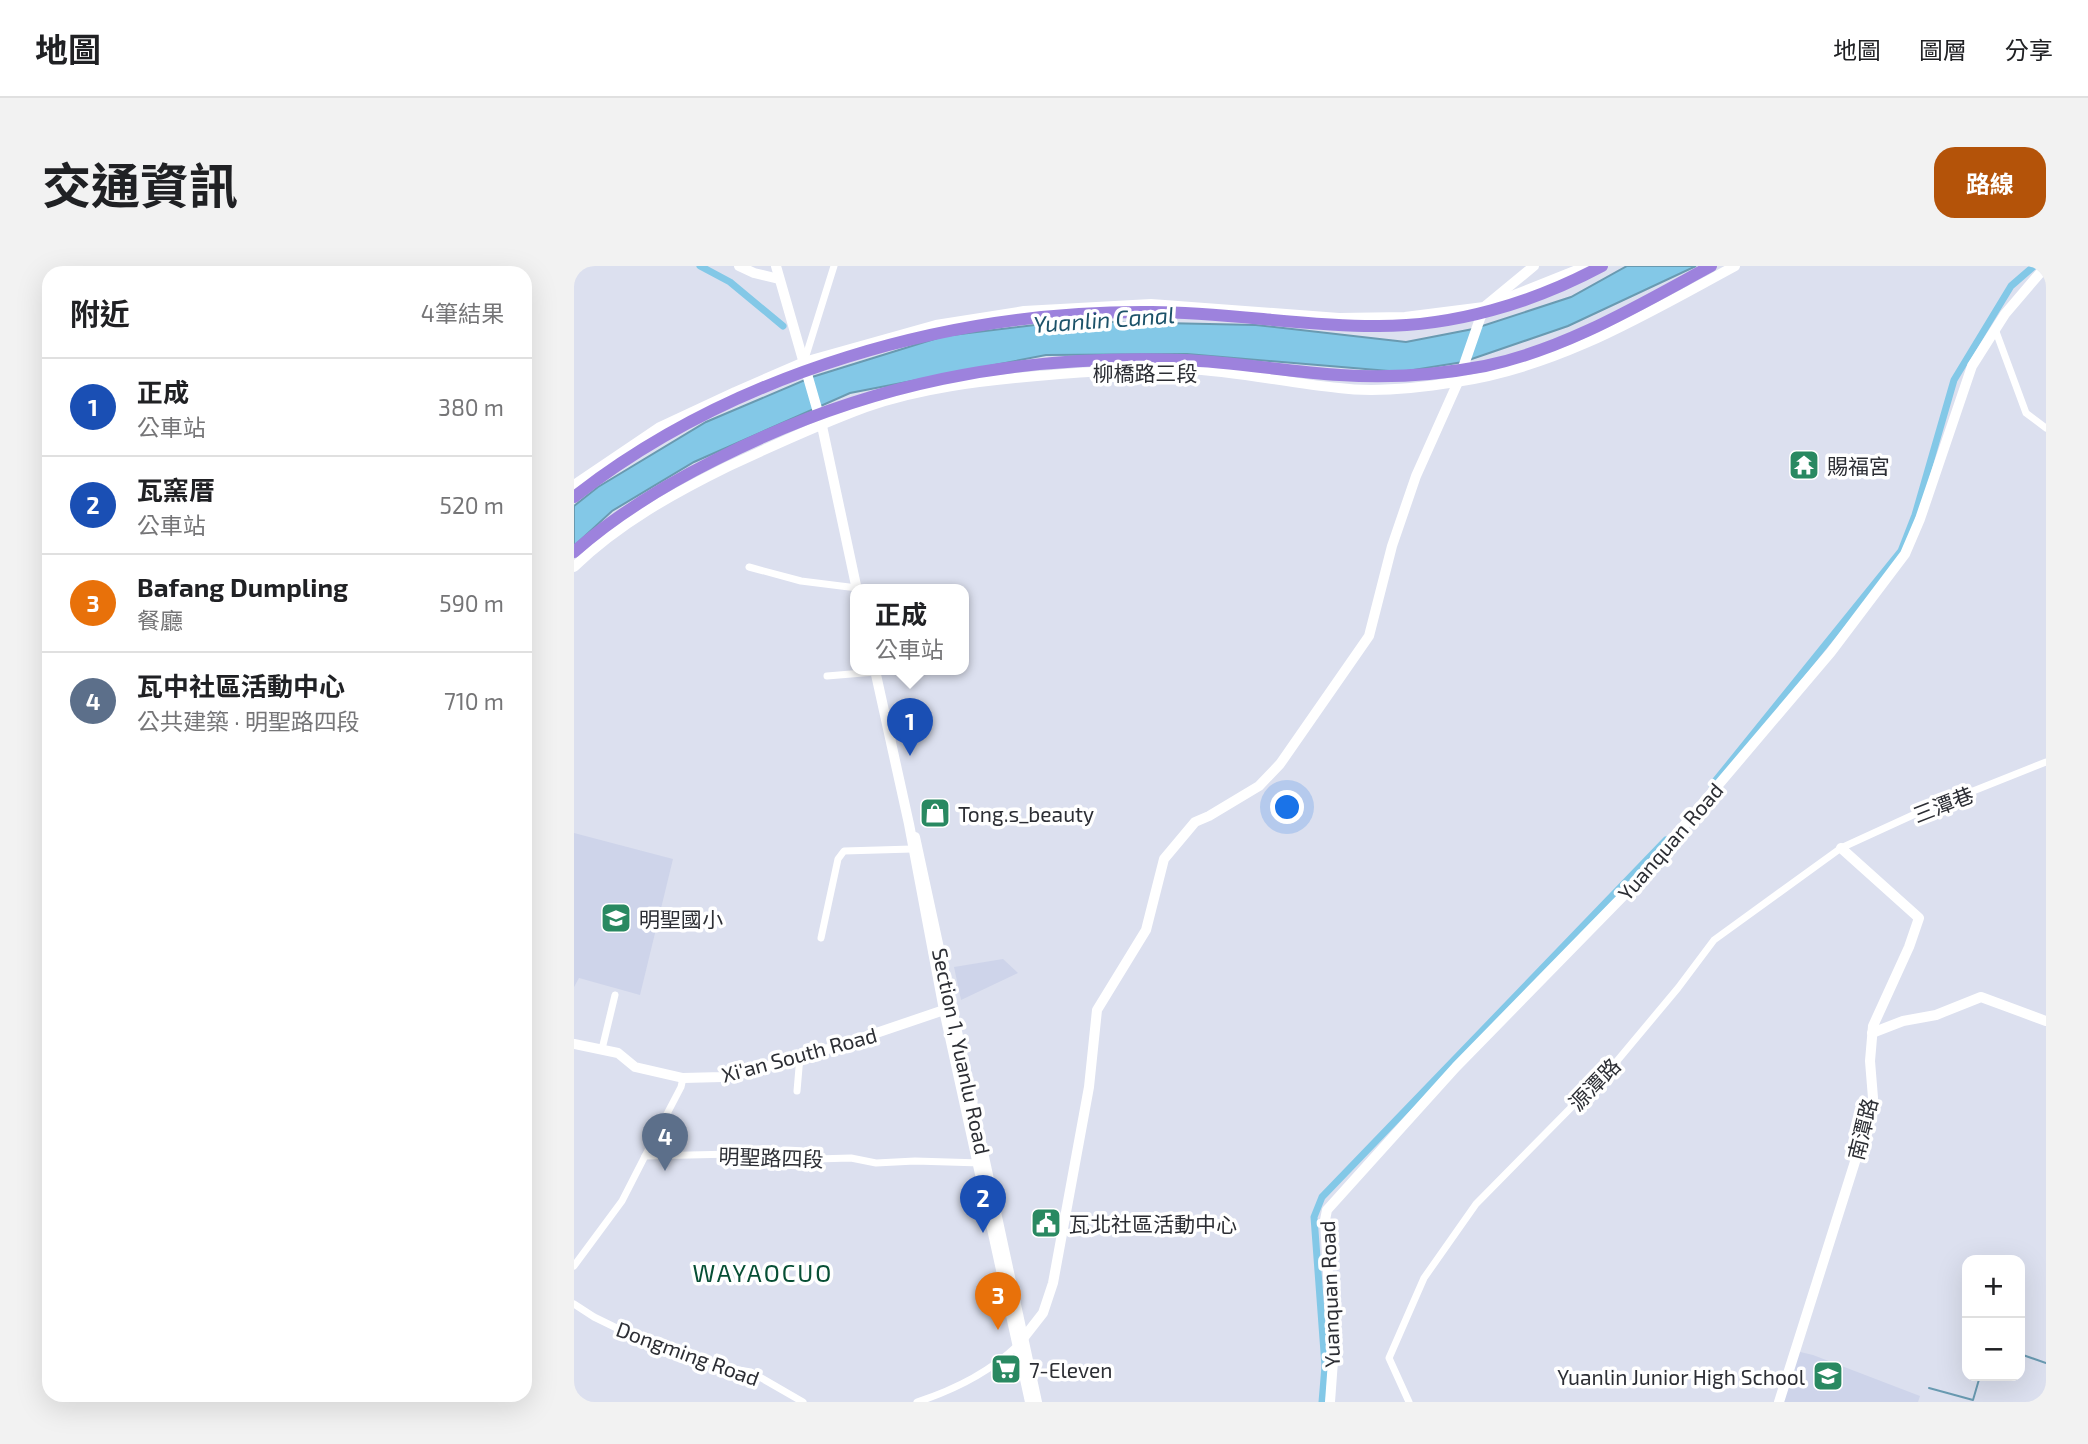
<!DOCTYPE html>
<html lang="zh-TW">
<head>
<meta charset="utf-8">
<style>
	body { margin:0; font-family:"Exo 2","Noto Sans TC",sans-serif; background:#f2f2f2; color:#202124 }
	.controls { position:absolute; right:21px; bottom:21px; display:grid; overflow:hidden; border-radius:14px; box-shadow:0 7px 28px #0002 }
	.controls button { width:63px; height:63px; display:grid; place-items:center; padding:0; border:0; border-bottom:2px solid #e0e0e0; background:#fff; color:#202124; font:35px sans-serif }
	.you { position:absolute; left:714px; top:542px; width:24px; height:24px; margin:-18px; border:5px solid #fff; border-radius:50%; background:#1a73e8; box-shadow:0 0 0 10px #1a73e833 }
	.badge { display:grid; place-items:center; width:46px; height:46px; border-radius:50%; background:#b45309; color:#fff; font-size:23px; font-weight:700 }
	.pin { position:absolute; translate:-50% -58px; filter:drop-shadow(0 2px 4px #0008) }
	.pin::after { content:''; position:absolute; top:37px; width:24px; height:21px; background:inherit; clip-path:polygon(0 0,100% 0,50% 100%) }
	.popup { position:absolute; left:276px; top:318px; width:119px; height:91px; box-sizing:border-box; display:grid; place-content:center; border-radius:14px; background:#fff; filter:drop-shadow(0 2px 5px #0005); font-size:23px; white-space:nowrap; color:#757577 }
	.popup b { font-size:26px; color:#202124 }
	.popup::after { content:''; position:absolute; left:50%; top:100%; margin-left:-14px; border:14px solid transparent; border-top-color:#fff }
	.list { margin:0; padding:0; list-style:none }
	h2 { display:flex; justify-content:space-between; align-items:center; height:91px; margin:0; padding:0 28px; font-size:30px }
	h2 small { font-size:23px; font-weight:400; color:#757577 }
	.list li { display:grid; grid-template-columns:46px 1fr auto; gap:21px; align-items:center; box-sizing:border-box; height:98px; padding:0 28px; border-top:2px solid #e0e0e0 }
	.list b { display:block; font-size:26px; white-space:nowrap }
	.list p { margin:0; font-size:23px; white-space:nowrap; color:#757577 }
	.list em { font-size:23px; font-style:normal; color:#757577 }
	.map { position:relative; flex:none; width:1472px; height:1136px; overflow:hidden; border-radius:21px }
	header { display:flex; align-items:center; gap:42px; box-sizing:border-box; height:98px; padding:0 35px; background:#fff; border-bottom:2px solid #e0e0e0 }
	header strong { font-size:33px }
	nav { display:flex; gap:38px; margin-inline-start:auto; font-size:24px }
	.intro { display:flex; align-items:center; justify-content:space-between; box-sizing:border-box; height:168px; padding:0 42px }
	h1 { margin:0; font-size:49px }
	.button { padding:18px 32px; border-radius:21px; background:#b45309; color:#fff; font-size:24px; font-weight:700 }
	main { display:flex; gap:42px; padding:0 42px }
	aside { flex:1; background:#fff; border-radius:21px; box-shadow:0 7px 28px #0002 }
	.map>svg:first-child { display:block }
</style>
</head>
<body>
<header>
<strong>地圖</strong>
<nav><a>地圖</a><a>圖層</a><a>分享</a></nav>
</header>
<div class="intro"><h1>交通資訊</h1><a class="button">路線</a></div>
<main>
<aside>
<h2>附近<small>4筆結果</small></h2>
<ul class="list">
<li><span class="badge" style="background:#1a4fb4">1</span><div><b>正成</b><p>公車站</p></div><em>380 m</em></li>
<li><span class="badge" style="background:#1a4fb4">2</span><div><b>瓦窯厝</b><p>公車站</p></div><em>520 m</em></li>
<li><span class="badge" style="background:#e8710a">3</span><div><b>Bafang Dumpling</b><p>餐廳</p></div><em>590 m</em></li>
<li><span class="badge" style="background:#5c6f8a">4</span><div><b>瓦中社區活動中心</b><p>公共建築 · 明聖路四段</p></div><em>710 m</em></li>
</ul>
</aside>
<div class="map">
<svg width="1472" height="1136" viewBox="0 0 1472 1136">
	<rect width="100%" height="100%" fill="#dce0ef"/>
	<g fill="#ced4ea">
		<polygon points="0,567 99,593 66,729 5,712 0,721"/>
		<polygon points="429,693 444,707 387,734 380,701"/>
		<polygon points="1222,1085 1239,1089 1346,1130 1344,1136 1208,1136"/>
	</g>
	<polygon fill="#83c8e7" stroke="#699ab1" stroke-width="2" points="1053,0 1122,0 994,60 889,96 827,106 613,88 472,89 276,127 120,196 38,245 0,280 0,240 24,221 132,156 238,111 370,70 494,55 682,59 832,76 899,63 997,31"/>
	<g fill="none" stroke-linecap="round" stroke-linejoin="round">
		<g stroke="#699ab1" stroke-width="2">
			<polyline points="1446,1088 1472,1097"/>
			<polyline points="1355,1122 1399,1134 1406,1110"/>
		</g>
		<g stroke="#83c8e7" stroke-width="7">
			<polyline points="126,0 156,16 209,60"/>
			<polyline points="1138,519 1327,285 1341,249 1380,114 1437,20 1460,0"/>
			<polyline points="748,1136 751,1100 740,951 748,931 1092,574"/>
		</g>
		<g stroke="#fff" stroke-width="7">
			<polyline points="1421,63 1452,147 1472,162"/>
			<polyline points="230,96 260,0"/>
			<polyline points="175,301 227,315 283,322"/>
			<polyline points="253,410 301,406"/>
			<polyline points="247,672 264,593 270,585 338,583"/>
			<polyline points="28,783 41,729"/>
			<polyline points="223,825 226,790"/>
			<polyline points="71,890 107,821 109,812"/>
			<polyline points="0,1000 48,935 71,890 160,888 207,894 277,892 302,897 341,895 407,897"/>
			<polyline points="0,1038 20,1051 63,1072 158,1103 177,1106 229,1136"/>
			<path d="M343 1136C380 1124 416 1106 444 1079"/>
			<polyline points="835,1136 815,1092 850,1012 902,938 1043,795 1104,722 1140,674 1267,582 1339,549 1472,496"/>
		</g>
		<g stroke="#fff" stroke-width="10">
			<polyline points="165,0 180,7 205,13"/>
			<polyline points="202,0 248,160 283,324"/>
			<polyline points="0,219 86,161 161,126 230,96 362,59 450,45 577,38 765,52 831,51 910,41 1013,0"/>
			<path d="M0 301C44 258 100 227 155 200 200 179 246 158 292 141 346 122 406 115 463 110 512 106 562 102 611 103 663 105 713 117 765 122 803 127 845 122 882 116 985 101 1072 48 1161 0"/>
			<polyline points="301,404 335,558 370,744 456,1136"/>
			<polyline points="341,571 463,1136"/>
			<polyline points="1298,767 1329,755 1362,749 1407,731 1472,755"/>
			<polyline points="0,778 44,787 61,801 109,812 148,811 166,808 261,781 370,744"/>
			<polyline points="444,1079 469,1047 479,1017 515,821 523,744 572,664 590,593 621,556 635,550 685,520 706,498 795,370 818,280 842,210 884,116 910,41 960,0"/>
			<polyline points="756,1136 759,1095 751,954 753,944 882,801 1056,623 1257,386 1331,288 1346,253 1398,100 1431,48 1472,0"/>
			<polyline points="1205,1136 1291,864 1299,832 1296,795 1299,760 1335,681 1345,652 1267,582"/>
		</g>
		<g stroke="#9d82dd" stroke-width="12">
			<path d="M0 231C160 106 377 44 578 46 652 46 726 60 800 60 879 61 959 37 1028 0"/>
			<path d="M0 286C42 249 91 219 141 194 291 117 442 88 609 94 662 96 714 106 766 109 813 112 864 109 911 100 992 83 1065 39 1137 0"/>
		</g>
	</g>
	<defs>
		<g id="temple-square" transform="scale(1.575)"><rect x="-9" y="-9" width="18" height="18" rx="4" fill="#298961" stroke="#fff"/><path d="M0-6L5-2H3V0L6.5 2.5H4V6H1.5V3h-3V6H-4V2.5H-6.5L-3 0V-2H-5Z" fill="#fff"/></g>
		<g id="shop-square" transform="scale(1.575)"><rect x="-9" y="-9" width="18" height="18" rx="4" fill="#298961" stroke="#fff"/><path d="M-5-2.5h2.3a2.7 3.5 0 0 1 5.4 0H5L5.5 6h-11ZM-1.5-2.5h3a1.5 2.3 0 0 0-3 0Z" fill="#fff"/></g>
		<g id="school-square" transform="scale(1.575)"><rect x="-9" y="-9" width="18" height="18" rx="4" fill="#298961" stroke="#fff"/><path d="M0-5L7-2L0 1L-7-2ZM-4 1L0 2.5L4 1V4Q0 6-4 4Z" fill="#fff"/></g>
		<g id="civic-square" transform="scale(1.575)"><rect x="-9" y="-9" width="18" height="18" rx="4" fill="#298961" stroke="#fff"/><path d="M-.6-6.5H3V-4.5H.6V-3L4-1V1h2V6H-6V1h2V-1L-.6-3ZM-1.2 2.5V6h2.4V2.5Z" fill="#fff"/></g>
		<g id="supermarket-square" transform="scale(1.575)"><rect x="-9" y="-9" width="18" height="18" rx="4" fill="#298961" stroke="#fff"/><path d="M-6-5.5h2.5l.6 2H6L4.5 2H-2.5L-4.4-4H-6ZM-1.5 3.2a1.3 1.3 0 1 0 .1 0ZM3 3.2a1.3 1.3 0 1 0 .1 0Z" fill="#fff"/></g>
	</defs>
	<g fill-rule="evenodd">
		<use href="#temple-square" x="1230" y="199"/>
		<use href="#shop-square" x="361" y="547"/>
		<use href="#school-square" x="42" y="652"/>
		<use href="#civic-square" x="472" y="957"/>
		<use href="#supermarket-square" x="432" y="1103"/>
		<use href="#school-square" x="1254" y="1110"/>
	</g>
	<g text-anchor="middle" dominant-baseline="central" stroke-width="7" stroke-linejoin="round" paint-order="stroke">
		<g font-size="21" fill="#2c2e34" stroke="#fff">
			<text x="571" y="106">柳橋路三段</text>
			<text transform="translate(1369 538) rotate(-21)">三潭巷</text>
			<text transform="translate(1096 575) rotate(-49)">Yuanquan Road</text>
			<text transform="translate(388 785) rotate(78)">Section 1, Yuanlu Road</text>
			<text transform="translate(225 788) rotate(-15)">Xi'an South Road</text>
			<text transform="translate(1020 818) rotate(-46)">源潭路</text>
			<text transform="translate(1288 863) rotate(-76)">南潭路</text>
			<text transform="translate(197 891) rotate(2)">明聖路四段</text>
			<text transform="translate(755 1028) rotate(-92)">Yuanquan Road</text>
			<text transform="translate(114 1087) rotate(20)">Dongming Road</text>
		</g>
		<g font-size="21" fill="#2c2e34" stroke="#fff" text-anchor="start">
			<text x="1253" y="199">賜福宮</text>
			<text x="384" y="547">Tong.s_beauty</text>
			<text x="65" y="652">明聖國小</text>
			<text x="495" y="957">瓦北社區活動中心</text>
			<text x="455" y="1103">7-Eleven</text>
			<text x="1231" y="1110" text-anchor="end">Yuanlin Junior High School</text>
		</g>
		<g font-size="23" font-style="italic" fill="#1c5269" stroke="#fff">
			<text transform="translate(530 53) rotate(-4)">Yuanlin Canal</text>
		</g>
		<g font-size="24" letter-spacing="2" fill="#074f35" stroke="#fff">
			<text x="189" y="1006">WAYAOCUO</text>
		</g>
	</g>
</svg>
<div class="controls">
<button>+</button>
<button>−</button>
</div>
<div class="you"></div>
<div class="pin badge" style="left:336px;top:490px;background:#1a4fb4">1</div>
<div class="popup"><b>正成</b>公車站</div>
<div class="pin badge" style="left:409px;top:967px;background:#1a4fb4">2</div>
<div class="pin badge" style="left:424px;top:1064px;background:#e8710a">3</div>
<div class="pin badge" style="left:91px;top:905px;background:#5c6f8a">4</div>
</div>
</main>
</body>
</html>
